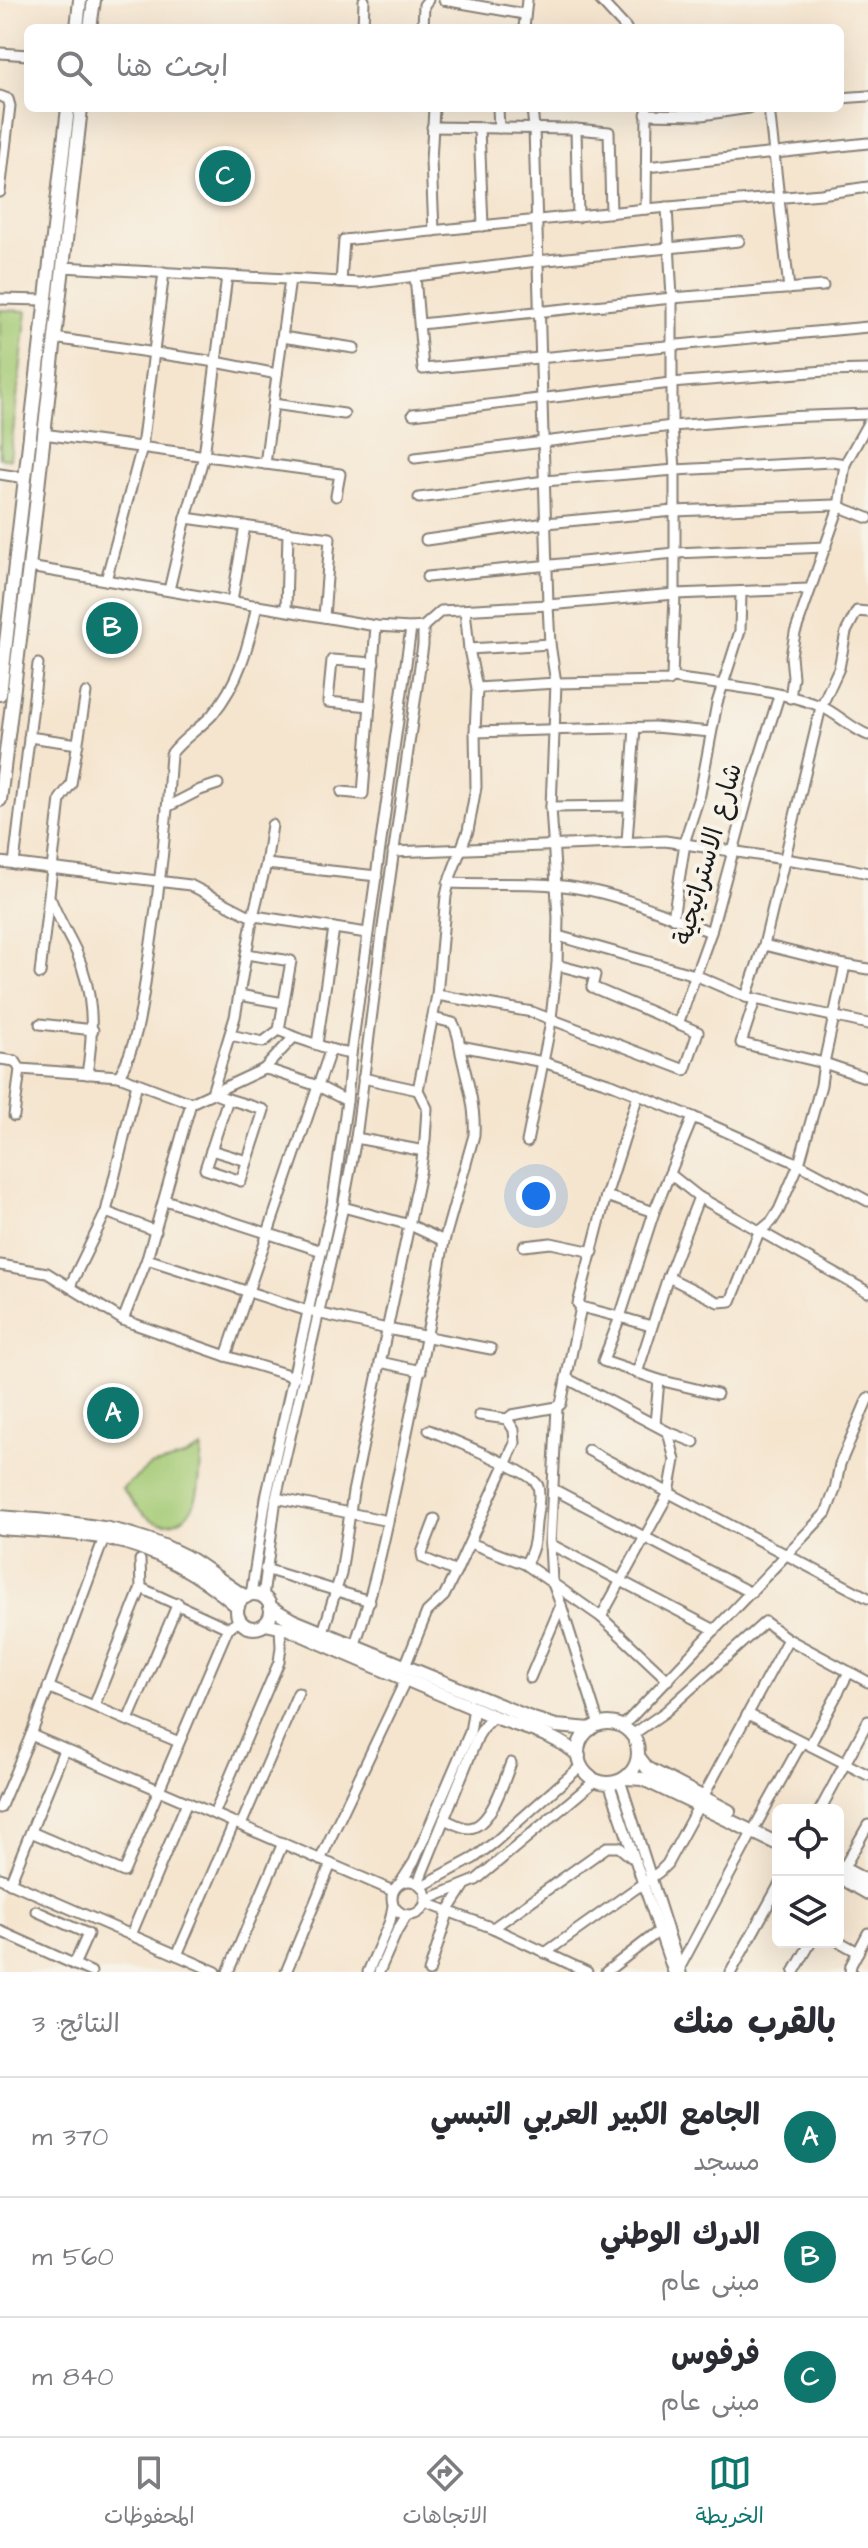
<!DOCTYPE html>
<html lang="ar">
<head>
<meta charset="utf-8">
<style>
	body { margin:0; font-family:"Architects Daughter","Playpen Sans Arabic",sans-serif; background:#f7f7f7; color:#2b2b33; direction:rtl }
	.controls { position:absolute; right:24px; bottom:24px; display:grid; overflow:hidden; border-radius:12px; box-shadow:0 8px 32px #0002 }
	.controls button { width:72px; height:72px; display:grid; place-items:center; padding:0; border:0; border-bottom:2px solid #e1e1e2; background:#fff; color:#2b2b33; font:40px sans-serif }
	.you { position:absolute; left:536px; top:1196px; width:28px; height:28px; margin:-20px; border:6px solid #fff; border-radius:50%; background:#1a73e8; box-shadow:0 0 0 12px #1a73e833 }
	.badge { display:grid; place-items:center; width:52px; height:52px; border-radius:50%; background:#0f766e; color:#fff; font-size:26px; font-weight:700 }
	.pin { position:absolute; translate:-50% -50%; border:4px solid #fff; box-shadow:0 2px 8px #0006 }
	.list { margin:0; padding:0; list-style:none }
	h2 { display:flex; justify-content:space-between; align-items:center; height:104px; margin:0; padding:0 32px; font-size:34px }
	h2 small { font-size:26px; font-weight:400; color:#7c7c81 }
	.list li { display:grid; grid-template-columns:52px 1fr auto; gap:24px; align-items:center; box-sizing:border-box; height:120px; padding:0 32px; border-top:2px solid #e1e1e2 }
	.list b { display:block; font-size:30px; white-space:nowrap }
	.list p { margin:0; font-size:26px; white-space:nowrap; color:#7c7c81 }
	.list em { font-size:26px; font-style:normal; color:#7c7c81 }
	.icon { flex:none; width:44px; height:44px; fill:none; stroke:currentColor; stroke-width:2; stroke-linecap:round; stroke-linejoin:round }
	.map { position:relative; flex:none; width:868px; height:1972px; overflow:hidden; direction:ltr }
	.search { position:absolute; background:#fff; box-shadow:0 8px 32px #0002; left:24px; right:24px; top:24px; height:88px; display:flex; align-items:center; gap:20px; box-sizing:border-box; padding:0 28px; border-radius:12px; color:#7c7c81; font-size:30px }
	.sheet { height:464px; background:#fff }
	nav { display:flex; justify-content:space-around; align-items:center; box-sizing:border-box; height:112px; border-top:2px solid #e1e1e2; background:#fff; font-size:22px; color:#7c7c81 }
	nav a { display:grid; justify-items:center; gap:4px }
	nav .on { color:#0f766e }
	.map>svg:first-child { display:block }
</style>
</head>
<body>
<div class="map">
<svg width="868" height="1972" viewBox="0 0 868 1972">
	<rect width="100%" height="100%" fill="#f7f3e8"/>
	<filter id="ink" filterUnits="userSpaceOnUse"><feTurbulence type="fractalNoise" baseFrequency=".0125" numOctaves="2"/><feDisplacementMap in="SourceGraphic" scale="16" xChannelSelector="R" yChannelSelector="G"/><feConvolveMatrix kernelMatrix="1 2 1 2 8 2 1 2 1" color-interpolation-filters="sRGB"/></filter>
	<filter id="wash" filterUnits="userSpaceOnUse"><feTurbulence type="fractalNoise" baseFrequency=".006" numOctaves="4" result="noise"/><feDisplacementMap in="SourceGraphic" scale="32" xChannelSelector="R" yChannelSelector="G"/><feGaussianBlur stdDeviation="1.8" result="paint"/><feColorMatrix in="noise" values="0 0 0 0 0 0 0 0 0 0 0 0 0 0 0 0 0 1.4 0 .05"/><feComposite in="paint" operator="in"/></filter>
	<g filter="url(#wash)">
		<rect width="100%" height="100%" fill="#f5e5cf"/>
		<g fill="#a4ca74" stroke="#607348" stroke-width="2">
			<polygon points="0,310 27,311 10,459 0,458"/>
			<path d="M202 1448C200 1465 201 1488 194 1504 191 1512 185 1518 177 1521 151 1531 136 1506 122 1489L150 1466 184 1457Z"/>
		</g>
	</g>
	<g filter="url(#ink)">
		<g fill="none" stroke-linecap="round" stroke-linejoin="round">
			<g stroke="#888076" stroke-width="13">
				<g id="minor">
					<polyline points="444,0 524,14"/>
					<polyline points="600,0 626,28"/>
					<polyline points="363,28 364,0"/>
					<polyline points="423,28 424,5 428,0"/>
					<polyline points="524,28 527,0"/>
					<polyline points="0,53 28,55"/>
					<polyline points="0,96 8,99 10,106 0,192"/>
					<polyline points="840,98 868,96"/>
					<polyline points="498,108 499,128"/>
					<polyline points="769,108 789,289"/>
					<polyline points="646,114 702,115 749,108"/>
					<polyline points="432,127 576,129 609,132 611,213"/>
					<polyline points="479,128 483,226"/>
					<polyline points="576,129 578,217"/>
					<polyline points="646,167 868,143"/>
					<polyline points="646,209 647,111"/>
					<polyline points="434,231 431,161 434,108"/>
					<polyline points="62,267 360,283 537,261 739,241"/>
					<polyline points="415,276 423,369 868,327"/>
					<polyline points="341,282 344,240 646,209 821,194 868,187"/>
					<polyline points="0,299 45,300"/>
					<polyline points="420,324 672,298 823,286"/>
					<polyline points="282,337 354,348"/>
					<polyline points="54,338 216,362 277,374"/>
					<polyline points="273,404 344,414"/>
					<polyline points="413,414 671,383 825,371 868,370"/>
					<polyline points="43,434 340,474 336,496"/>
					<polyline points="415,458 672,426 783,417 868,414"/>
					<polyline points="265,464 290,279"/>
					<polyline points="0,474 25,478"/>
					<polyline points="419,498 545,481 675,470 832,462 845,464"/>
					<polyline points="186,518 330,538 324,617"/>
					<polyline points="426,540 546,523 674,511 835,505 868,518"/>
					<polyline points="29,567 376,626 411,628 423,627 441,611 548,605 675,594 809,589"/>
					<polyline points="427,577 675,553 826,547"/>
					<polyline points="106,580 142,447 164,272"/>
					<polyline points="169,590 186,518 204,456 227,276"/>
					<polyline points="232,601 245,526"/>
					<polyline points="286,610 288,532"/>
					<polyline points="469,649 550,644"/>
					<path d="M672 678C715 684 780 690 820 706 837 713 850 728 868 735"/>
					<polyline points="477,688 556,683 669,681 672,678 675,594 675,470 672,426 672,298 667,207"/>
					<polyline points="790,698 793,677 791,656 795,633 839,507 845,464 868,423"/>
					<polyline points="370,706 328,702 332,660 374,663"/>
					<polyline points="475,732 654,727 711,732"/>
					<polyline points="29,737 78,744"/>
					<polyline points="342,792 363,794 376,626"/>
					<polyline points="167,807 200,790 218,784"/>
					<polyline points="551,807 629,806"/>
					<polyline points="627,842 635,727"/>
					<polyline points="393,852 665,841 850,869 868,873"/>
					<polyline points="0,862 190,885 248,915 367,933"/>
					<polyline points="14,864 38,664"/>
					<polyline points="266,864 377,876"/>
					<path d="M448 883C491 885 535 881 577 888 623 895 668 916 711 932"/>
					<path d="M51 900C58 918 68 934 76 951 94 992 94 1031 87 1074"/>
					<polyline points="673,918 686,837 700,794 717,703 740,631 741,593"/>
					<polyline points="558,936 695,975 746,997 868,1024"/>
					<polyline points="764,945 845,965"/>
					<polyline points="246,954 291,961 279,1030 294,1037"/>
					<polyline points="40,974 60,799 71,784 86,693"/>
					<polyline points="239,995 284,1003"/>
					<polyline points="437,995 532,1012 685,1070 698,1032 592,987 595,975 557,965"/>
					<polyline points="746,997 764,945 821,707 839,668 846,632 857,611 868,612"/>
					<polyline points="755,1000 741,1043 824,1063 868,1078"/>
					<polyline points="40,1024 93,1030"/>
					<polyline points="678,1024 711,932 753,778 779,696"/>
					<polyline points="230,1035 263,1042 279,1030"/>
					<polyline points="317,1044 334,928"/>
					<polyline points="460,1046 543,1062 614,1085 693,1117 799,1164 868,1201"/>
					<polyline points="0,1059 15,1061 20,1069 14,1116"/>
					<polyline points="20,1069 119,1076 191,1103 264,1069 270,1070 318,1086 347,1101"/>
					<path d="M264 1069 294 1037C314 1043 330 1051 351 1054"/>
					<path d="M119 1076C139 1043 142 1001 148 963 159 894 167 824 171 754 182 739 199 729 212 715 239 683 249 645 257 605"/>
					<polyline points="363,1078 418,1090"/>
					<polyline points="638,1095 606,1196 578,1304 581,1307 620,1317 654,1212 693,1117"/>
					<polyline points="228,1099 212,1093 235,1017 253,916 266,864 272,825"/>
					<polygon points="228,1099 264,1110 241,1181 205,1169"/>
					<polyline points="356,1138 424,1151"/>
					<polyline points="527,1142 550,1027 557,965 558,917 551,807 556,683 550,644 548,605 534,128 532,108"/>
					<polyline points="211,1150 247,1161"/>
					<polyline points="670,1174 699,1197"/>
					<polyline points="606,1196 654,1212"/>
					<polyline points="165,1200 322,1251"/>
					<path d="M343 1207 410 1225 444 1241 474 1135C476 1106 467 1081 461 1053 459 1042 459 1034 453 1023L433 1018"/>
					<polyline points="106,1212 156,1231"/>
					<polyline points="524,1246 551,1243 593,1252"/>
					<polyline points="147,1259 308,1311 387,1329 491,1349"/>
					<polyline points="0,1265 47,1273 123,1320 226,1356 295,1377"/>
					<polyline points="668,1277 718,1302 731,1301 759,1232 772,1221 779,1210 799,1164 821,1085 824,1063 845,965 868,969"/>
					<polyline points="70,1286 106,1212 137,1083"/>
					<polyline points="123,1320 147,1259 191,1103"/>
					<polyline points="651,1326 620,1317 603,1361 659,1380"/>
					<polyline points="226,1356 330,1051"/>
					<polyline points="380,1362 421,1371"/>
					<polyline points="637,1373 668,1277 699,1197 868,1292"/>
					<polyline points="566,1378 668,1432 694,1442"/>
					<polyline points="557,1407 550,1544 552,1581 561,1605"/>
					<polyline points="479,1415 507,1419 512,1415 557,1407 561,1404 581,1307"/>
					<polyline points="655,1424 659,1380 717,1394"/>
					<path d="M429 1430C447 1438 534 1472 538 1486 541 1497 537 1512 536 1523 535 1538 534 1551 525 1564L470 1543"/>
					<polyline points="588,1450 868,1598"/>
					<polyline points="553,1489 751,1593"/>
					<polyline points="276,1498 388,1521"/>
					<polyline points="435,1519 422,1553 423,1558 456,1572"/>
					<polyline points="550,1544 715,1630"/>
					<polyline points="525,1564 601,1617 668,1680"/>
					<polyline points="265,1569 370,1601"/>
					<polyline points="141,1588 228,1628 240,1621"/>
					<polyline points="251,1595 266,1498 332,1205 347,1101 351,1054 411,628"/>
					<polyline points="263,1597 276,1498 343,1207 356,1138 382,934 423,645 423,627"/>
					<polyline points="601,1617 669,1493 675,1460 668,1432"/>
					<polyline points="323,1632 341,1574 353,1492 420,1173 425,1140 427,1108 418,1090 437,995 446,896 450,878 468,831 476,787 475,732 477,688 469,649 465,610"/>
					<path d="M355 1644C375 1588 386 1530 399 1471 415 1395 431 1319 444 1241"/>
					<polyline points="405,1666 427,1612 444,1596 456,1572 515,1443 514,1430 507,1419"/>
					<polyline points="530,1678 561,1605 599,1725"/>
					<polyline points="48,1687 179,1742"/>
					<polyline points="94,1706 141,1588 140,1560"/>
					<polyline points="748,1714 868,1775"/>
					<polyline points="128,1720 178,1603"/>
					<polyline points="622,1727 826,1513 835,1490 840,1464 868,1398"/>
					<polyline points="31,1735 393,1891"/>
					<polyline points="632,1735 665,1712 765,1622 788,1639 868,1682"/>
					<polyline points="810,1745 849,1672"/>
					<polyline points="620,1780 681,1972"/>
					<polyline points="609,1783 673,1972"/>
					<polyline points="703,1797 788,1639"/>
					<polyline points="0,1808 31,1735 104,1538"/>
					<polyline points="820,1810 868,1721"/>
					<polyline points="214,1814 279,1662 281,1647 280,1627"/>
					<path d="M444 1819C451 1822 461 1828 469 1828 491 1827 504 1780 511 1763"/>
					<polyline points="241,1825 298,1693"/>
					<polyline points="756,1825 802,1742"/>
					<polyline points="31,1832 124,1872 228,1628"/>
					<polyline points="320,1860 406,1679"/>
					<polyline points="843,1869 868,1825"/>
					<polyline points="0,1878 216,1972"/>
					<circle cx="409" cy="1898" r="17"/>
					<polyline points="401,1882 414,1862 470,1732 474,1707"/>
					<polyline points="10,1883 64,1750"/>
					<polyline points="418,1883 478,1736 485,1725 494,1716"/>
					<polyline points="422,1886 474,1858 495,1842 581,1766"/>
					<polyline points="426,1900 476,1880 596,1780"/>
					<polyline points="426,1903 493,1928 587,1972"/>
					<polyline points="36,1911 88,1934 74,1965"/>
					<polyline points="493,1928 607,1847 619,1847 631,1857"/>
					<polyline points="0,1931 91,1972"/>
					<polyline points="131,1935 187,1802"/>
					<polyline points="838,1941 858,1952"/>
					<polyline points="545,1953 659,1872 667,1864 699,1805"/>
					<polyline points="177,1955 234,1823"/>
					<polyline points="680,1967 753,1831"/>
					<polyline points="228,1972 283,1843"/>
					<polyline points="286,1972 331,1864"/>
					<polyline points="368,1972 390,1921 393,1906"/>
					<polyline points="379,1972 397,1931 407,1915"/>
					<polyline points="429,1972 449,1910 465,1885"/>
					<polyline points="606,1972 659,1931"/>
					<polyline points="731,1972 778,1887"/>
					<polyline points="794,1972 811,1942"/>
					<polyline points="850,1972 851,1965 868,1933"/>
				</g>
			</g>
			<g stroke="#888076" stroke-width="16">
				<g id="major">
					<polyline points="77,28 80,0"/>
					<polyline points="90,28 94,0"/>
					<polyline points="0,694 68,108"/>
					<polyline points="0,800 29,567 81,108"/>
					<path d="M0 1517C68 1523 122 1523 185 1556 207 1568 225 1585 246 1597"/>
					<path d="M0 1528C35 1531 72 1531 106 1538 154 1547 202 1575 238 1607"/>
					<circle cx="254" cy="1611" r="17"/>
					<polyline points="270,1607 292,1620 533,1719 556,1726 591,1729"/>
					<path d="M265 1624 289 1629C357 1659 426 1688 495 1717 523 1728 556 1734 579 1756"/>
					<circle cx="608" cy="1753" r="30"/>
					<polyline points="638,1756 647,1768 729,1811"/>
					<polyline points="625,1778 643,1779 778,1844"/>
					<polyline points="838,1866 868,1882"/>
					<polyline points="838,1876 868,1893"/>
				</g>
			</g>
			<use href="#minor" stroke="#fff" stroke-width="9"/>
			<use href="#major" stroke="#fff" stroke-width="12"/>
		</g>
	</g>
	<g text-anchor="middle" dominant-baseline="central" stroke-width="8" stroke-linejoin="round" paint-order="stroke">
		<g font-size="26" fill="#1c1c1c" stroke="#f7f3e8">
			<text transform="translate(708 854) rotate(-74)">شارع الاستراتيجية</text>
		</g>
	</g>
</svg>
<div class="controls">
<button><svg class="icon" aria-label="locate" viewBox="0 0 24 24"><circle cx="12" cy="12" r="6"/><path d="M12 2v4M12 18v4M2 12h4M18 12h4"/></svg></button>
<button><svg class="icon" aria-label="layers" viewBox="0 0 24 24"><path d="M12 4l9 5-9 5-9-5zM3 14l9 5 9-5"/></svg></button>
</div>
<div class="you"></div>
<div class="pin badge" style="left:113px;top:1413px">A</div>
<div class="pin badge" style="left:112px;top:628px">B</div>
<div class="pin badge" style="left:225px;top:176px">C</div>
<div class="search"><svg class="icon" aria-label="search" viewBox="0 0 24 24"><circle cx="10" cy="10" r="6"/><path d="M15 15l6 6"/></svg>ابحث هنا</div>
</div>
<section class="sheet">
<h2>بالقرب منك<small>النتائج: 3</small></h2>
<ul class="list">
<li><span class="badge">A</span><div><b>الجامع الكبير العربي التبسي</b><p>مسجد</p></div><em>370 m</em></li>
<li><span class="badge">B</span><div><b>الدرك الوطني</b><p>مبنى عام</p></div><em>560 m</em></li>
<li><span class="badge">C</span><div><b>فرفوس</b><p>مبنى عام</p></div><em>840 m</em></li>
</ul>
</section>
<nav>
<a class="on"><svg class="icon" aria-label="map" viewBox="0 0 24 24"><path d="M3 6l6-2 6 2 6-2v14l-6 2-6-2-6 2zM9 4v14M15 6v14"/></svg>الخريطة</a>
<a><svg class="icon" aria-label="directions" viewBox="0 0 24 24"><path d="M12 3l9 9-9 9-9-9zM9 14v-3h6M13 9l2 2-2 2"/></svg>الاتجاهات</a>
<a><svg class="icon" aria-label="saved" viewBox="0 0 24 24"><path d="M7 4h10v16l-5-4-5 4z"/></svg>المحفوظات</a>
</nav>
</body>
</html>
